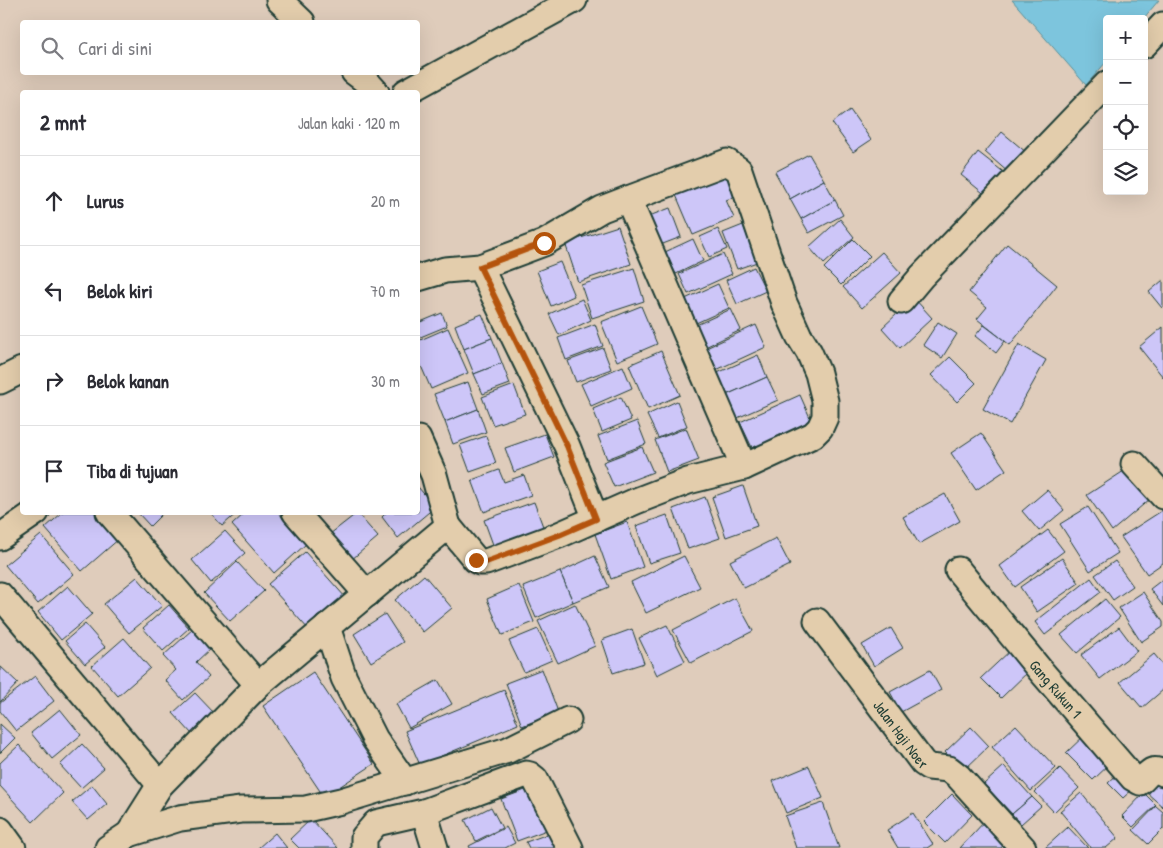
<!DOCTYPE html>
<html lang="id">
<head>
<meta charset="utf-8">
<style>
	body { margin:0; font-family:"Patrick Hand",sans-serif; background:#f7f7f7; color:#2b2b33 }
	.controls { position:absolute; right:15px; top:15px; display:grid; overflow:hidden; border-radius:5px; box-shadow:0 5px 20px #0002 }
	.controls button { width:45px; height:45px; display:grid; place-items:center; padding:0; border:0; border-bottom:1px solid #e1e1e2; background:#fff; color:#2b2b33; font:25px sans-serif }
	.stop { position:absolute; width:15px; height:15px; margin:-11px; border:4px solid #b45309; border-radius:50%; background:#fff }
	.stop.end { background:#b45309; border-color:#fff; box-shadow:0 1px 5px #0008 }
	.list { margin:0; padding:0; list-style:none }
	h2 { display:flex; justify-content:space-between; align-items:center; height:65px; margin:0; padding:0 20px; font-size:21px }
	h2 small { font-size:16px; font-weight:400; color:#7c7c81 }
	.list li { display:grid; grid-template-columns:32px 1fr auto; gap:15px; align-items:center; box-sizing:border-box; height:90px; padding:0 20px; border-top:1px solid #e1e1e2 }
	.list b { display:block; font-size:19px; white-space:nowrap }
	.list em { font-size:16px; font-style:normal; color:#7c7c81 }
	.icon { flex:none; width:28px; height:28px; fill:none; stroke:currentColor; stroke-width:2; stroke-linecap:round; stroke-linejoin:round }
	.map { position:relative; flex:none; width:1163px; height:848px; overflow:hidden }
	.search { position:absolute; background:#fff; box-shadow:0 5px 20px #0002; left:20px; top:20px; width:400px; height:55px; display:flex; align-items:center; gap:12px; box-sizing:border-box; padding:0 18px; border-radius:5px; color:#7c7c81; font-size:19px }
	.panel { position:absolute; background:#fff; box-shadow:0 5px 20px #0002; left:20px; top:90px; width:400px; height:425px; border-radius:5px }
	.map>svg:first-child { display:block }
</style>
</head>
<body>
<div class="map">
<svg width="1163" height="848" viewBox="0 0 1163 848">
	<rect width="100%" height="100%" fill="#dfccbb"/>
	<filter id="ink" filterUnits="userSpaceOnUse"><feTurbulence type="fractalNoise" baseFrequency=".02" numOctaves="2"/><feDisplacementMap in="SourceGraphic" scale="10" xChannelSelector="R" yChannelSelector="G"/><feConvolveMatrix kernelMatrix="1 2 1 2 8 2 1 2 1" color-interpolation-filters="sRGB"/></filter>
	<g filter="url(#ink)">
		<polygon fill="#7dc5dd" stroke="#578f99" points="1012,0 1159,0 1143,19 1107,19 1107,61 1086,85"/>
		<g fill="#cdc6f8" stroke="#1f3d34">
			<polygon points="850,110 871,140 853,152 832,123"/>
			<polygon points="1002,132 1027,153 1009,173 985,152"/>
			<polygon points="978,152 1006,174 988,197 961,175"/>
			<polygon points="809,154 824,180 790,199 775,172"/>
			<polygon points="732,171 741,194 726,200 734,218 693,235 676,195"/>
			<polygon points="824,180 835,200 801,219 790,199"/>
			<polygon points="835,200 843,215 809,233 801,219"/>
			<polygon points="670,208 681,237 655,247 644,218"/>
			<polygon points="840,219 854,237 824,264 809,247"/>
			<polygon points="743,225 757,262 737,269 723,233"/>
			<polygon points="618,226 631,264 578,282 565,243"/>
			<polygon points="718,229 727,249 709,257 700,237"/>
			<polygon points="693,239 703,261 676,274 665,252"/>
			<polygon points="853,239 870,256 841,285 824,268"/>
			<polygon points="1007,244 1057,285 1010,345 977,319 987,307 969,292"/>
			<polygon points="882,252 901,273 862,308 843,287"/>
			<polygon points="723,254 732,274 688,294 679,274"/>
			<polygon points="560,262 574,296 551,306 537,271"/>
			<polygon points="754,267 766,291 737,304 726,280"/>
			<polygon points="634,268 644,301 592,318 581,285"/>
			<polygon points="1163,280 1163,307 1162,308 1149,292"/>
			<polygon points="718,284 729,308 696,323 685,299"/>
			<polygon points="914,298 932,318 900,348 882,328"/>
			<polygon points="582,299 591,320 559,335 549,314"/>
			<polygon points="641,306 657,344 617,361 601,322"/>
			<polygon points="731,309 741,330 703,348 692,327"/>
			<polygon points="442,313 447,326 418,338 418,323"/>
			<polygon points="482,314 492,338 464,349 455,325"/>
			<polygon points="938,322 957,334 942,358 923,345"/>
			<polygon points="595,324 603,346 566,360 558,338"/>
			<polygon points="756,325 766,347 714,371 704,349"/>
			<polygon points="984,325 1005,341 996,353 975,336"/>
			<polygon points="1163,327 1163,377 1139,347"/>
			<polygon points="448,328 468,373 431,389 418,359 418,341"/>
			<polygon points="492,338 502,363 474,374 464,349"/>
			<polygon points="1019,344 1046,360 1010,424 983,409"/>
			<polygon points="603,348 611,369 576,382 568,361"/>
			<polygon points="661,351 680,395 648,409 629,365"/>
			<polygon points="758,355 767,377 724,396 715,374"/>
			<polygon points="950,357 976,383 957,402 931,375"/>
			<polygon points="502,363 510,384 483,394 474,374"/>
			<polygon points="623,366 632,388 591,406 581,384"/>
			<polygon points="767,377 778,400 735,419 724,396"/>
			<polygon points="468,382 478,409 445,422 434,394"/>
			<polygon points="514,385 525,414 493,425 482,397"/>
			<polygon points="800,395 815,429 756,456 740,422"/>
			<polygon points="621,397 631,420 602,432 593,409"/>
			<polygon points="677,401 687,426 658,438 647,415"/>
			<polygon points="478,409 486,432 453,444 445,422"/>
			<polygon points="637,421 646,444 607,459 598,436"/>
			<polygon points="686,428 699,460 667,472 655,440"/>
			<polygon points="981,433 1006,470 976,490 951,453"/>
			<polygon points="545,434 554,457 514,472 505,448"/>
			<polygon points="486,436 496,463 470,472 460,445"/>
			<polygon points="642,447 653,472 614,487 603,462"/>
			<polygon points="1127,469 1150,499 1112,531 1087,495"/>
			<polygon points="499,470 504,482 524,475 531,495 484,512 472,480"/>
			<polygon points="743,486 757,526 726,537 712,497"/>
			<polygon points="418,487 435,507 398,538 382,517 387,512 418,512"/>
			<polygon points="1047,490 1064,510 1039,531 1022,511"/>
			<polygon points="945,494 960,521 919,544 903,517"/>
			<polygon points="705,497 720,538 688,549 673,509"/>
			<polygon points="534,502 545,532 495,550 484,520"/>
			<polygon points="1088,507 1118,553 1090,571 1060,524"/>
			<polygon points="1163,510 1163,563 1147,574 1121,537"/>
			<polygon points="63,512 98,512 120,538 82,571 45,528"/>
			<polygon points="137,512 164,512 150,526"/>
			<polygon points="210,512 238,512 222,526"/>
			<polygon points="246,512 278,512 306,544 274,573 232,525"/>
			<polygon points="357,513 378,537 351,560 330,534"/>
			<polygon points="667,515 680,553 649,563 636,526"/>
			<polygon points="627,522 643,567 611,579 595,534"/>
			<polygon points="1048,530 1064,551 1015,587 1000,566"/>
			<polygon points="225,531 245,553 211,583 192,560"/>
			<polygon points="41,535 74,574 38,604 5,565"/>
			<polygon points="776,538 790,565 744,588 730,561"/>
			<polygon points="305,552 346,598 309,630 268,584"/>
			<polygon points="595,556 609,587 573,602 560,572"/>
			<polygon points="684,556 700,587 646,613 631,582"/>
			<polygon points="1062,558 1079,583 1037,612 1020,587"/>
			<polygon points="1115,561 1133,586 1113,600 1095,575"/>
			<polygon points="237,562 264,591 230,621 204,593"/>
			<polygon points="560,572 573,602 536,618 523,587"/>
			<polygon points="424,575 452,608 423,632 395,600"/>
			<polygon points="137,577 162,606 129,633 104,604"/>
			<polygon points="1091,578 1101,592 1045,635 1035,622"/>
			<polygon points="1163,579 1163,606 1150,589"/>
			<polygon points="519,585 534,622 502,635 487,599"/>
			<polygon points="68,586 92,614 61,640 38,612"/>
			<polygon points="1143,592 1163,622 1163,627 1141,642 1119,608"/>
			<polygon points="735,598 753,631 691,663 673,630"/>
			<polygon points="1105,599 1120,617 1077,653 1061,635"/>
			<polygon points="575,604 595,646 558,663 538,621"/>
			<polygon points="169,605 189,628 163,651 143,628"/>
			<polygon points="385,614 403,642 371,662 354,634"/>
			<polygon points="85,624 105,647 85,664 65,641"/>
			<polygon points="667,625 685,661 657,675 639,638"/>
			<polygon points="1119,627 1137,651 1100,679 1081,655"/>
			<polygon points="194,628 211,648 196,662 209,677 183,700 165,680 176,670 163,656"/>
			<polygon points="891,628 903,648 874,666 862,645"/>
			<polygon points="538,629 552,660 524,672 509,641"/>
			<polygon points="632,629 644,663 613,673 602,640"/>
			<polygon points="124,638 150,668 118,696 92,666"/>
			<polygon points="1012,649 1031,669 1001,698 981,678"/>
			<polygon points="1154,654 1163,665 1163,690 1142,708 1120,682"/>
			<polygon points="0,666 18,683 0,702"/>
			<polygon points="542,669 558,712 522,726 506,683"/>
			<polygon points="930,670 941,690 901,712 890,692"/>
			<polygon points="313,672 374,764 324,797 263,706"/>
			<polygon points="35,676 54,701 16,731 0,711 0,703"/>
			<polygon points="438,680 452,704 409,728 396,704"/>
			<polygon points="504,690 518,724 420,765 405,731"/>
			<polygon points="195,693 215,714 192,734 173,713"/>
			<polygon points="60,709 81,735 52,759 31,733"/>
			<polygon points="0,724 15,738 0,753"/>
			<polygon points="1016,725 1056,768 1031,791 992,747"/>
			<polygon points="971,727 989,746 963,771 945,752"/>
			<polygon points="1087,733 1114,760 1093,780 1066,753"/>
			<polygon points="82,744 104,768 81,788 60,765"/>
			<polygon points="19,745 63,793 33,822 0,786 0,763"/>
			<polygon points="809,766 823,798 786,813 773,781"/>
			<polygon points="1004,766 1032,797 1012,814 984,784"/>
			<polygon points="1060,768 1079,788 1054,812 1035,792"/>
			<polygon points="1122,770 1137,785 1123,798 1108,783"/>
			<polygon points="1161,777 1163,778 1163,807 1147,793"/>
			<polygon points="92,785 107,804 88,820 72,802"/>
			<polygon points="536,786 552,828 517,841 501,799"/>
			<polygon points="1081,793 1118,838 1106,848 1091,848 1060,811"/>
			<polygon points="1144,793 1156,805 1133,827 1122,816"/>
			<polygon points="952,794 972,815 945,843 924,822"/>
			<polygon points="1032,797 1041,806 1021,824 1012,814"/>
			<polygon points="823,803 839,848 796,848 785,816"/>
			<polygon points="1156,806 1163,812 1163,829 1148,844 1133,830"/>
			<polygon points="491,807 502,828 476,841 465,820"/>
			<polygon points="913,813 933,844 927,848 898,848 887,830"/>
			<polygon points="311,819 338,848 299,848 290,839"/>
			<polygon points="985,821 1007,841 1001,848 960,848"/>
			<polygon points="506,827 515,843 505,848 470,848 469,846"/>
			<polygon points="1068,827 1088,848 1045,848"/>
			<polygon points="556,831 563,848 529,848 526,842"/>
			<polygon points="275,833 287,848 258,848"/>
		</g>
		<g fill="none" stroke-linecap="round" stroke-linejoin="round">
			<g stroke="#1f3d34" stroke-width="29">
				<g id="minor">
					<polyline points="279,0 302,22"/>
					<polyline points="1144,45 1163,25"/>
					<polyline points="354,72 366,81 376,92"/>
					<polyline points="406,92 574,0"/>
					<polyline points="480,267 567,446 596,519"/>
					<polyline points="418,278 445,270 480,267 544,243 602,209 628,199 744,467"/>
					<polyline points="901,301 922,276 1107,84"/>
					<polyline points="0,381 22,370"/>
					<polyline points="1134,464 1163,496"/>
					<polyline points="109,512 258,685"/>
					<polyline points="295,512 367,594"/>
					<polyline points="448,526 476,560 480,562 486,562 559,535 636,501 688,481 744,467 813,435 820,428 825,417 825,401 818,373 809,352 799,336 784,303 739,170 727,162 628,199"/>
					<polyline points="0,537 36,512"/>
					<path id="s1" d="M958 570 1040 670 1133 778 1140 782C1149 775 1150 766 1163 773"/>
					<polyline points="0,595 160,785"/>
					<path id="s2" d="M817 621 923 763 929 767 949 769 958 776 1023 848"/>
					<polyline points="327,627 344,678 375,739 405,782"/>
					<polyline points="0,830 13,848"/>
					<polyline points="129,834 180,818 241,810 306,809 341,801 508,750 568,720"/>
					<polyline points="108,848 129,834 160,785 258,685 448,526 434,475 418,439"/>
					<polyline points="364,848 364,837 376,823 424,812"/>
					<polyline points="435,848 424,812 526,774 530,775 535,779 570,848"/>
				</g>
			</g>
			<use href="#minor" stroke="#e3cdac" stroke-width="25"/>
		</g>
	</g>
	<g fill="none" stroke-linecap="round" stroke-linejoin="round" filter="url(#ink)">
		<polyline stroke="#b45309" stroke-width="6" points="476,560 480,562 486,562 559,535 596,519 567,446 480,267 544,243"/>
	</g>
	<g text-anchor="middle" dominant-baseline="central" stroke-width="4" stroke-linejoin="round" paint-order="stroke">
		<g font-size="15" fill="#1f3d34" stroke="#e3cdac">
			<text stroke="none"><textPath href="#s1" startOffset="154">Gang Rukun 1</textPath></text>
			<text stroke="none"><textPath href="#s2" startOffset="141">Jalan Haji Noer</textPath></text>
		</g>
	</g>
</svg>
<div class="controls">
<button>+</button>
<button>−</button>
<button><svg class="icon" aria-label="locate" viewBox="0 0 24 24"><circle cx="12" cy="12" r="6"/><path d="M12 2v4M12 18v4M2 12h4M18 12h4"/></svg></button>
<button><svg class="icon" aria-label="layers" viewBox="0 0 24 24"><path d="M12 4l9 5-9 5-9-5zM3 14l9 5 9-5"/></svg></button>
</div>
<div class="stop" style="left:544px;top:243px"></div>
<div class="stop end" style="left:476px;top:560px"></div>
<div class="search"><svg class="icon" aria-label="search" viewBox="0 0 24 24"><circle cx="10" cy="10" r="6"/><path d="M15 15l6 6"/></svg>Cari di sini</div>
<section class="panel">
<h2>2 mnt<small>Jalan kaki · 120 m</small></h2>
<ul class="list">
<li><svg class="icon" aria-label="ahead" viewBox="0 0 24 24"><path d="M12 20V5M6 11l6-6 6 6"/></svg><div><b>Lurus</b></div><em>20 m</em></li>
<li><svg class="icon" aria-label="left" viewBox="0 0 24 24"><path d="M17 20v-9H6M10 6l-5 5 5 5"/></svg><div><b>Belok kiri</b></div><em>70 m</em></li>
<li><svg class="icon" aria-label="right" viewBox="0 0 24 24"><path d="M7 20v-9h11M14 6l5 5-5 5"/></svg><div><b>Belok kanan</b></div><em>30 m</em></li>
<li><svg class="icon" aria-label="arrive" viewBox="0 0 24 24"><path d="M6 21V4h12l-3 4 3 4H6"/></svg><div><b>Tiba di tujuan</b></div></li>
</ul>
</section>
</div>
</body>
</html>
